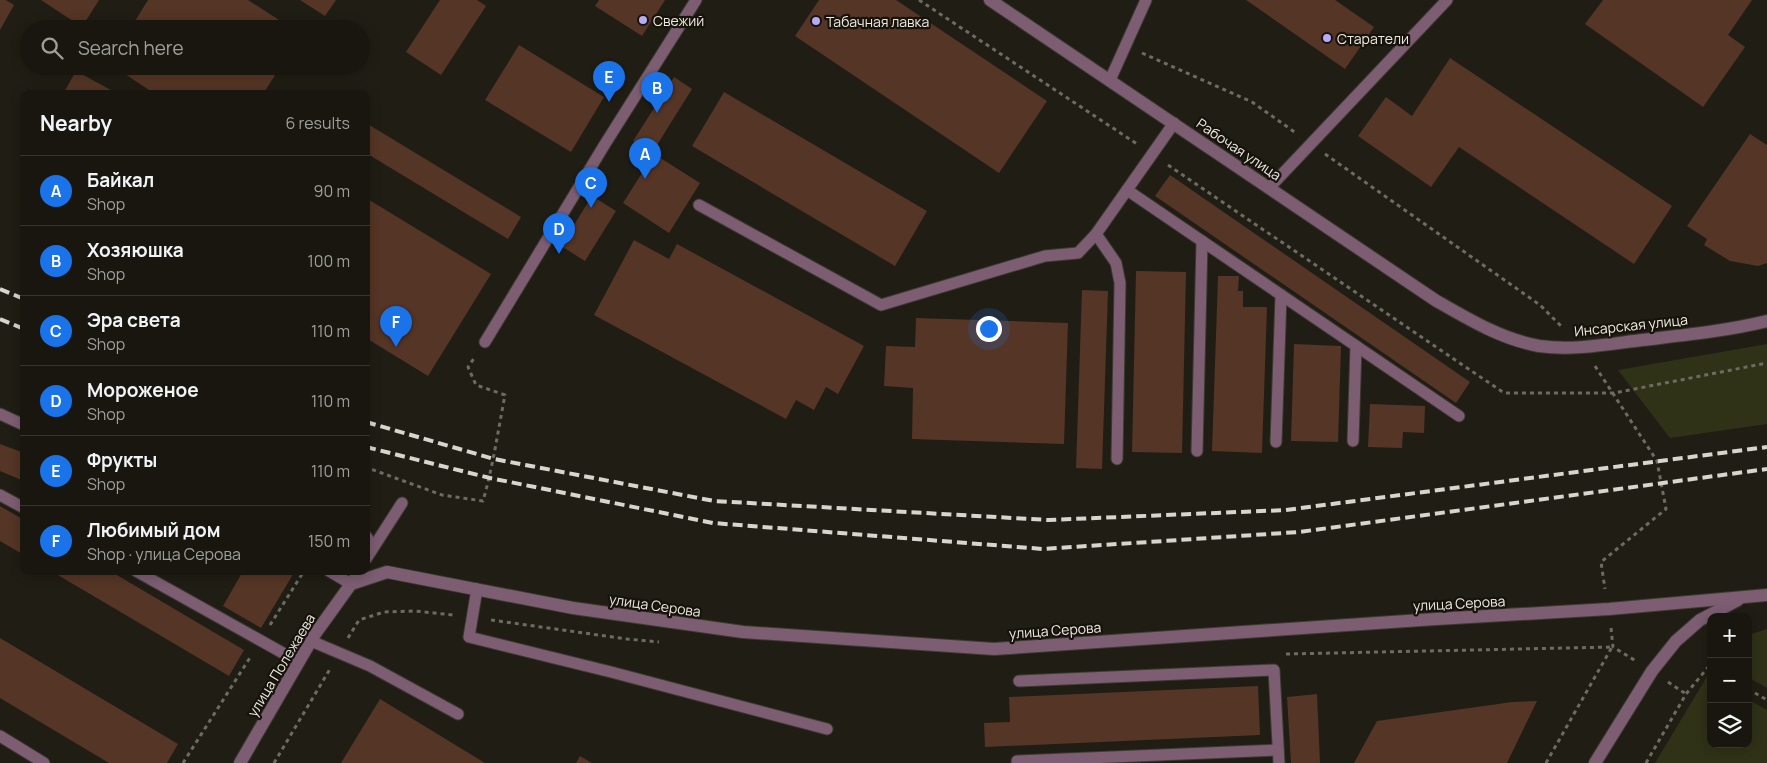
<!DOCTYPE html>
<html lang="en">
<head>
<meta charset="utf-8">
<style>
	body { margin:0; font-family:Manrope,sans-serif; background:#25231d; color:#f1f3f6 }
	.controls { position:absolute; right:15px; bottom:15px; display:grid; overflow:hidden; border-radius:10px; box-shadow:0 2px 12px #0003 }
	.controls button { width:45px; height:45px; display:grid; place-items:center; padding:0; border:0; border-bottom:1px solid #36352f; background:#18160f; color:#f1f3f6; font:25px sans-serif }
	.you { position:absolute; left:988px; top:328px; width:18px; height:18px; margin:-12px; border:4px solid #fff; border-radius:50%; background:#1a73e8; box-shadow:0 0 0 8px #1a73e833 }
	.badge { display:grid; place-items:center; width:32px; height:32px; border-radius:50%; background:#1a73e8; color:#fff; font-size:16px; font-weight:700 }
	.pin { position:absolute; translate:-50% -41px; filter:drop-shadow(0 1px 2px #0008) }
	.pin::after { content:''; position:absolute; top:26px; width:18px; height:15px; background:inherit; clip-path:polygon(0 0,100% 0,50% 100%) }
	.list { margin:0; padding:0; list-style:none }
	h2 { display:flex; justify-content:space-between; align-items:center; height:65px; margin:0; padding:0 20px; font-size:21px }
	h2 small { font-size:16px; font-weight:400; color:#9f9f9e }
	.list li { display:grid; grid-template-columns:32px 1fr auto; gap:15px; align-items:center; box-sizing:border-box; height:70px; padding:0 20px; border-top:1px solid #36352f }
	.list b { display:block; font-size:19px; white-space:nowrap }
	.list p { margin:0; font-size:16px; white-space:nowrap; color:#9f9f9e }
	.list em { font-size:16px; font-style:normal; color:#9f9f9e }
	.icon { flex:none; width:28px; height:28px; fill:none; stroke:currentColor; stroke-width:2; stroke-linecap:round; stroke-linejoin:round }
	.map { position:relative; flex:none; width:1767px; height:763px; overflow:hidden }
	.search { position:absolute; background:#18160f; box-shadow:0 2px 12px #0003; left:20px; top:20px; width:350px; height:55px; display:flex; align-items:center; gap:12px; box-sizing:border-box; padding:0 18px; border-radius:28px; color:#9f9f9e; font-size:19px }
	.panel { position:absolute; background:#18160f; box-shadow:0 2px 12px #0003; left:20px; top:90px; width:350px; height:485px; border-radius:10px }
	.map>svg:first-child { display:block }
</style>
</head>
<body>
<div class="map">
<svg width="1767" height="763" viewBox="0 0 1767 763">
	<rect width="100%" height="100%" fill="#201d14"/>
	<g fill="#2f3217">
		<polygon points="1767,344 1767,424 1670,438 1618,370"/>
		<polygon points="1767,629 1767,688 1748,677 1748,635"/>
		<polygon points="1708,675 1711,677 1711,744 1748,744 1748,699 1767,710 1767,763 1655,763"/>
	</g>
	<g fill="#553525">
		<polygon points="0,0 6,0 14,5 0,30"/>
		<polygon points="41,0 99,0 82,27"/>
		<polygon points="148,0 248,0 293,29 130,29"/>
		<polygon points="300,0 336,0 325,16"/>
		<polygon points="440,0 477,0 486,6 441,75 406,52"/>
		<polygon points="599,0 665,0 642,36 595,6"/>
		<polygon points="819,0 896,0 1047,101 999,173 795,36"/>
		<polygon points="1246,0 1335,0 1374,27 1345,69"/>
		<polygon points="1603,0 1752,0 1728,35 1745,47 1703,107 1585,24"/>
		<polygon points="519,45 604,97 571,152 485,100"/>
		<polygon points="1450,58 1672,206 1634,264 1459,147 1431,187 1358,136 1386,97 1412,116"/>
		<polygon points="113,66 281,66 263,94 155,94"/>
		<polygon points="76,71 118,94 63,94"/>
		<polygon points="674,77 692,89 652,153 633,141"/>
		<polygon points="724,92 927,211 895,266 692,146"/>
		<polygon points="366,123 521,217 508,239 366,153"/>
		<polygon points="1750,134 1767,145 1767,263 1758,266 1730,261 1704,245 1707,239 1687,226"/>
		<polygon points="654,154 700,183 669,233 623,203"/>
		<polygon points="1170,175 1470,382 1456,403 1155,196"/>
		<polygon points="592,196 616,211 585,261 561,246"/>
		<polygon points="366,198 491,274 428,376 366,338"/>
		<polygon points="634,240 669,259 677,244 864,346 838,394 826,387 814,410 796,400 786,419 594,315"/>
		<polygon points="1136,271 1186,272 1182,453 1132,452"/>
		<polygon points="1218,276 1239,276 1238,291 1243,291 1243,307 1267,307 1262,453 1212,451"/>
		<polygon points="1082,290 1108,291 1102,469 1076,468"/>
		<polygon points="916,318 1068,323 1064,444 912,439 913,388 884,386 886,346 915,347"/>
		<polygon points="1294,344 1341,346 1338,442 1291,441"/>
		<polygon points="1370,404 1425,406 1424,433 1403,432 1402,448 1368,447"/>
		<polygon points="0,444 24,453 24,481 0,471"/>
		<polygon points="0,506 24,520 24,555 0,541"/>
		<polygon points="51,571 110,571 244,650 229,676"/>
		<polygon points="243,571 295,571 261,628 223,606"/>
		<polygon points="0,638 178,744 167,763 109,763 0,698"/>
		<polygon points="1258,686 1260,735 985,747 984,723 1010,722 1009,697"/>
		<polygon points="1317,694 1320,763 1291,763 1287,697"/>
		<polygon points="380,699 485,763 341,763"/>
		<polygon points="1537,701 1507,763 1354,763 1377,721 1512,702"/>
		<polygon points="580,756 592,763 576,763"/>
	</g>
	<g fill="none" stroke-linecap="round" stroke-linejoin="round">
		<g stroke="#3d3a31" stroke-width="13">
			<g id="service">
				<polyline points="1110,80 1146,0"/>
				<polyline points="1270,187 1447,0"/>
				<polyline points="1127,190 1459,416"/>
				<polyline points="699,205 881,305 1045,256 1078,253 1096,234 1174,123"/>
				<polyline points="1096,234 1116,263 1120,283 1117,459"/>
				<polyline points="485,342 605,144 696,0"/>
				<polyline points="0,414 24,425"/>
				<polyline points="1353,441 1356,346"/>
				<polyline points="1276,442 1281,295"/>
				<polyline points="1197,451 1202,241"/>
				<polyline points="0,495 24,508"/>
				<polyline points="366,536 373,547"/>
				<polyline points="366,559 402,503"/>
				<polyline points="136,571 299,662"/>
				<polyline points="329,571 351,584 359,571"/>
				<polyline points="477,589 469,637 611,672 827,729"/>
				<polyline points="311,641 370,666 458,714"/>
				<polyline points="1019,681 1274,670 1279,763"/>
				<polyline points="0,736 44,763"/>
				<polyline points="1017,761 1278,750"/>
			</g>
		</g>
		<g stroke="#3d3a31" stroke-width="14">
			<g id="tertiary">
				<path d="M990 0 1435 300C1468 319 1501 339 1539 346 1573 351 1609 344 1642 340 1684 335 1726 331 1767 321"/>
				<polyline points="240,763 315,634 351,584 387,572 573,608 743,632 994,649 1436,619 1609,609 1767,595"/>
				<polyline points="1595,763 1652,671 1676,641 1700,620 1738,600"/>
			</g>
		</g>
		<g stroke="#6d6b63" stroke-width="3" stroke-dasharray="4 4" stroke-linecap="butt">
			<polyline points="919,0 1137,144"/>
			<polyline points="1142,53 1252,102 1296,133"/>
			<polyline points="1325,154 1540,305 1562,327"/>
			<polyline points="1168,165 1504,393 1614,393 1767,363"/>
			<polyline points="1595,366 1657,461 1666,509 1601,562 1605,589"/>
			<path d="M366 471 368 468 442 495 483 501C493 466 498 431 505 395L476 385 468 367 475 357"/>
			<polyline points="491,620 627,639 659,642"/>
			<polyline points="270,625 304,571"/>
			<polyline points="1611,628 1613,647 1636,661"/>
			<polyline points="348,638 359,620 384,612 415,611 453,615"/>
			<polyline points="1286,654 1613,647"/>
			<polyline points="1668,682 1686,694"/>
			<polyline points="1748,689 1767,700"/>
			<polyline points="183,763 251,656"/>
			<polyline points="274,763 330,669"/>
			<polyline points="1546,763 1612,647"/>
			<polyline points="1646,763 1686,694 1709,666 1711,667"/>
		</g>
		<use href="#service" stroke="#7c5d72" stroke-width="11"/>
		<use href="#tertiary" stroke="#7c5d72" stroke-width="12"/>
		<g stroke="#d7d5ce" stroke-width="4" stroke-dasharray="10 5" stroke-linecap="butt">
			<polyline points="0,289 24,299"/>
			<polyline points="0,319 24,329"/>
			<polyline points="366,422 494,459 714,501 1048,520 1286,510 1767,447"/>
			<polyline points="366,447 490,478 713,523 1043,549 1299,532 1767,469"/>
		</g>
	</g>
	<g fill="#b4acf9" stroke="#17130b" stroke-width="2">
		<circle cx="643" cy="20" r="5"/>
		<circle cx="816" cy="21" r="5"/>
		<circle cx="1327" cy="38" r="5"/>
	</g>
	<g text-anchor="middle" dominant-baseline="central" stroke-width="4.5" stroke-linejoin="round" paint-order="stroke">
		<g font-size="14" fill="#eceae3" stroke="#17130b" text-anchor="start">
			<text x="653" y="20">Свежий</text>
			<text x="826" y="21">Табачная лавка</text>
			<text x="1337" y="38">Старатели</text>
		</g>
		<g font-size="14" fill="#eceae3" stroke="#17130b">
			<text transform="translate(1239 149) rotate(34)">Рабочая улица</text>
			<text transform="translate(1631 325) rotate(-6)">Инсарская улица</text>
			<text transform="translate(1459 603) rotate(-3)">улица Серова</text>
			<text transform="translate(655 605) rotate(8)">улица Серова</text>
			<text transform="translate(1055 630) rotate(-4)">улица Серова</text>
			<text transform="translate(281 665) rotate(-59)">улица Полежаева</text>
		</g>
	</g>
</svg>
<div class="controls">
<button>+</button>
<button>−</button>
<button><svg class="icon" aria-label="layers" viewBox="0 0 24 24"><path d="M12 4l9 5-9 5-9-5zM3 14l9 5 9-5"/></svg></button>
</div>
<div class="you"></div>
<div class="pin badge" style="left:645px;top:179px">A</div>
<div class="pin badge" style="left:657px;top:113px">B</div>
<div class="pin badge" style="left:591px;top:208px">C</div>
<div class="pin badge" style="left:559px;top:254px">D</div>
<div class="pin badge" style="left:609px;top:102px">E</div>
<div class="pin badge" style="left:396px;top:347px">F</div>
<div class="search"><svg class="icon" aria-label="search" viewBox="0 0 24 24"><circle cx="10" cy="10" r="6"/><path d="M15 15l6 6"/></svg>Search here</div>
<section class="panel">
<h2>Nearby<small>6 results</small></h2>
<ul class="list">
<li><span class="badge">A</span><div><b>Байкал</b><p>Shop</p></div><em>90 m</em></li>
<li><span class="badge">B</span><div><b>Хозяюшка</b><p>Shop</p></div><em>100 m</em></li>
<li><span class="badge">C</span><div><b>Эра света</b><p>Shop</p></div><em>110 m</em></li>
<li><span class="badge">D</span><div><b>Мороженое</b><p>Shop</p></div><em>110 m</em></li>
<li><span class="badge">E</span><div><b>Фрукты</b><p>Shop</p></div><em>110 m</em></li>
<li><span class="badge">F</span><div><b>Любимый дом</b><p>Shop · улица Серова</p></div><em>150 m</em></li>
</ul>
</section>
</div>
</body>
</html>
